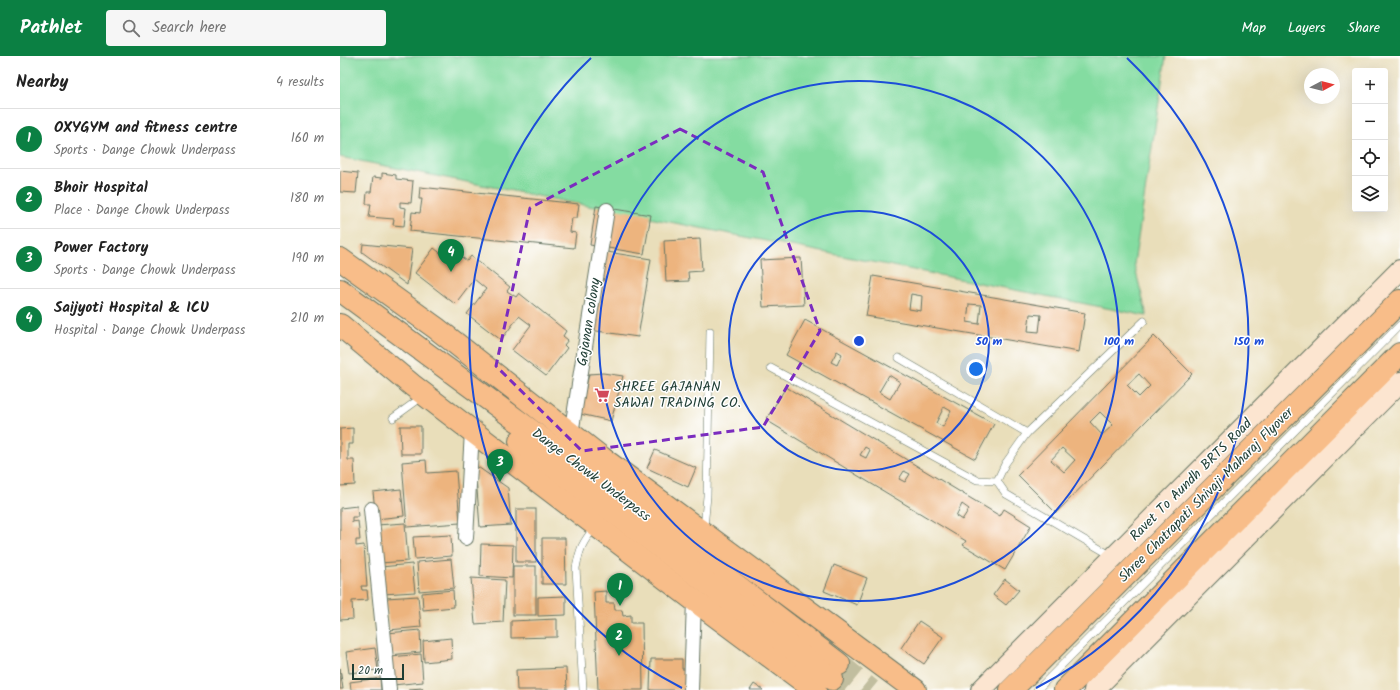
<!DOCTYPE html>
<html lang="en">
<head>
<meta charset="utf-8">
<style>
	body { margin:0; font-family:Kalam,sans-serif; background:#f6f6f6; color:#222 }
	.controls { position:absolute; right:12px; top:12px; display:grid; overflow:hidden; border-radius:4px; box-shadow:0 4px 16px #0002 }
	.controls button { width:36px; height:36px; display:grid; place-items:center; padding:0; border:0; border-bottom:1px solid #e0e0e0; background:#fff; color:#222; font:20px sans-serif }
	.compass { position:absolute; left:964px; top:12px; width:36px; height:36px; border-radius:50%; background:#fff; box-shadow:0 4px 16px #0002; rotate:83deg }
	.scale { position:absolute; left:12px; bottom:10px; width:52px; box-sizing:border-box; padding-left:4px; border:2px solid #1f3d34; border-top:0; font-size:11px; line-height:14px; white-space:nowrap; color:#1f3d34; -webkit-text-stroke:3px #fff; paint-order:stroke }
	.you { position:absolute; left:636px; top:313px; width:14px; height:14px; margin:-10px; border:3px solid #fff; border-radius:50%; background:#1a73e8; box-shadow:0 0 0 6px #1a73e833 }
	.badge { display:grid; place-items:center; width:26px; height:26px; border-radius:50%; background:#0b8043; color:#fff; font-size:13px; font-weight:700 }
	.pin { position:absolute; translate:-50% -33px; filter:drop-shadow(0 1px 2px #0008) }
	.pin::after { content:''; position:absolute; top:21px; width:14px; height:12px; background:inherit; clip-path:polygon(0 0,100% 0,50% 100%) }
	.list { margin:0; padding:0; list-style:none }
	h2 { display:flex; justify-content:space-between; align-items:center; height:52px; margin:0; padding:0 16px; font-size:17px }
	h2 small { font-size:13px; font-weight:400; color:#767676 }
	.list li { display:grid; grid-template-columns:26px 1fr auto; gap:12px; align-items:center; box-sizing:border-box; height:60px; padding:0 16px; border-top:1px solid #e0e0e0 }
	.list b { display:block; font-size:15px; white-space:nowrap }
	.list p { margin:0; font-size:13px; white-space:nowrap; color:#767676 }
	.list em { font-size:13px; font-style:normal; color:#767676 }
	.icon { flex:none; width:22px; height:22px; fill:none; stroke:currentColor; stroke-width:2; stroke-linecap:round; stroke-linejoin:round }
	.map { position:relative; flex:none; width:1060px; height:634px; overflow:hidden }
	header { display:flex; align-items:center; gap:24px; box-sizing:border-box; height:56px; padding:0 20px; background:#0b8043; color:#fff }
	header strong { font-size:19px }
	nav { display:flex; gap:22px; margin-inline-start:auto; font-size:14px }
	.search { width:280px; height:36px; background:#f6f6f6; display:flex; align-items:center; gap:10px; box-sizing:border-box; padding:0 14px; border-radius:4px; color:#767676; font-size:15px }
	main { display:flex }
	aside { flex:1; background:#fff }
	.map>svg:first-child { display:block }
</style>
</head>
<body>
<header>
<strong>Pathlet</strong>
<div class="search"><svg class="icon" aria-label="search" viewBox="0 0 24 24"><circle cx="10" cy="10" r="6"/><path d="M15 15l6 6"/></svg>Search here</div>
<nav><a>Map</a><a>Layers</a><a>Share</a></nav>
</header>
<main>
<aside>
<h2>Nearby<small>4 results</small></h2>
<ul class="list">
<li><span class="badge">1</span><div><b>OXYGYM and fitness centre</b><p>Sports · Dange Chowk Underpass</p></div><em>160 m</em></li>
<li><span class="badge">2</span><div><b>Bhoir Hospital</b><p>Place · Dange Chowk Underpass</p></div><em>180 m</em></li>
<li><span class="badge">3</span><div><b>Power Factory</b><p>Sports · Dange Chowk Underpass</p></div><em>190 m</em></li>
<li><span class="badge">4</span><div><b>Saijyoti Hospital &amp; ICU</b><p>Hospital · Dange Chowk Underpass</p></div><em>210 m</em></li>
</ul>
</aside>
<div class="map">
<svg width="1060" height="634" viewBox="0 0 1060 634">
	<rect width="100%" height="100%" fill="#fff"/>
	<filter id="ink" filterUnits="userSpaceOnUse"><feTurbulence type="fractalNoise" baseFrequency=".025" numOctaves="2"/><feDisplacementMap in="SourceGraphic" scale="8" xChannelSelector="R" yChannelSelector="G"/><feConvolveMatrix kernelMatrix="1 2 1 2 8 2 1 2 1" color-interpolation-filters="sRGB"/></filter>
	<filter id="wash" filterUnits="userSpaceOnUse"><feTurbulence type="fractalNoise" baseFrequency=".012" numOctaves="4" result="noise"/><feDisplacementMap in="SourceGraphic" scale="16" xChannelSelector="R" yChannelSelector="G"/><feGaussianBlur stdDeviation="0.9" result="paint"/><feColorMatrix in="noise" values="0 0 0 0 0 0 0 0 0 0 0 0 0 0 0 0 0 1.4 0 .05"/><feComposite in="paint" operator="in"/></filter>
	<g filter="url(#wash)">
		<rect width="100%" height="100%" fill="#e9deba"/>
		<polygon fill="#84dca1" stroke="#528c6a" points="0,0 826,0 794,208 807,260 0,101"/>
		<g id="blocks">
			<g fill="#edb47e" fill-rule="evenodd">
				<polygon points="0,115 18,117 16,137 0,136"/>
				<polygon points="42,117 56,119 56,123 73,125 71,147 60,146 60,151 66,152 64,170 53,169 54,163 29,161 31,148 26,148 27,136 31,136 33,121 42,122"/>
				<polygon points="80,131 239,148 237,162 232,162 230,176 236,177 234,192 70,175 72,156 80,157 82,143 79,143"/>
				<polygon points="256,150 311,159 304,198 250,189"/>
				<polygon points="360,183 362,215 348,216 349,225 326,226 324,185"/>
				<polygon points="23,188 72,193 67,229 22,196"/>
				<polygon points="94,192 104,200 110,192 127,205 131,200 170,231 167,235 176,241 179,237 226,275 223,280 228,284 224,289 227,292 206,320 172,294 191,269 179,260 161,284 127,258 146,233 134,223 115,248 75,217"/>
				<polygon points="255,194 311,203 298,281 243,273"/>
				<polygon points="461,202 464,249 423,251 420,204"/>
				<path d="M533 220 745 257 739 296 526 260ZM571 238 582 240 581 255 569 253ZM629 248 641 249 639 268 627 266ZM690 258 701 259 699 276 688 275Z"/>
				<path d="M465 264 654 368 635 403 446 299ZM497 295 502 298 497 309 491 306ZM549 319 560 326 550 343 539 336ZM604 351 611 355 603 371 596 367Z"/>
				<path d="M814 280 852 318 716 457 678 419ZM799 318 810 330 799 341 787 329ZM760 356 773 369 762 379 750 366ZM722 392 735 404 724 416 711 404Z"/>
				<polygon points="263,317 283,320 271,365 240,358 249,318"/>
				<path d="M446 331 660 460 664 453 691 470 665 514 623 489 626 485 426 364ZM525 391 530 394 526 402 520 399ZM564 415 570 418 565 426 559 423ZM622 448 629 453 622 464 616 460Z"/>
				<polygon points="60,370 81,370 81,398 61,398"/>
				<polygon points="13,372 13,388 8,388 8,404 14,404 15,429 0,430 0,373"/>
				<polygon points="315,394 356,412 348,431 307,412"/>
				<polygon points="86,404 87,417 116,415 120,467 67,471 62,406"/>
				<polygon points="135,409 168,432 171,469 140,471"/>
				<polygon points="61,433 64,460 36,463 33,436"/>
				<polygon points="17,450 18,461 12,461 12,466 18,465 20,484 16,484 16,490 24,489 27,530 21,530 22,534 27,534 28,544 12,545 13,563 0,564 0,452"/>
				<rect x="176" y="453" width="20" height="53"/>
				<polygon points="65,467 68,505 40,507 37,469"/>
				<polygon points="111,479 112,500 75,503 73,481"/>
				<polygon points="202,482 225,482 226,528 202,528"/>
				<polygon points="141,488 173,489 172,522 140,520"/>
				<polygon points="111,503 114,532 79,535 77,506"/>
				<polygon points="72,508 75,536 43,538 41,511"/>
				<polygon points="494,509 527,522 517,549 484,535"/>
				<rect x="173" y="510" width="23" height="49"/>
				<polygon points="131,522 165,524 163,566 135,568"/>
				<polygon points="665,523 679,534 666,549 653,539"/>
				<polygon points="113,534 114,551 83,554 82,537"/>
				<polygon points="266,535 266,547 274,547 275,554 282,554 283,560 291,559 291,567 302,567 303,634 258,634 254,536"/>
				<polygon points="78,540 81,571 49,574 46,542"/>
				<polygon points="226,540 226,559 198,560 198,541"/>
				<polygon points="217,563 217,581 171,582 171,565"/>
				<polygon points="579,565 603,581 584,608 561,592"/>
				<polygon points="80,574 81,596 49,599 47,577"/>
				<polygon points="111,582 112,603 84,606 83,585"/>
				<polygon points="35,592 38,614 9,617 6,596"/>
				<polygon points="81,598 83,626 53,629 51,601"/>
				<polygon points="311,603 342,603 342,613 347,613 347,634 310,634"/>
				<polygon points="0,612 3,633 0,633"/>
				<polygon points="226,612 227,634 177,634 176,614"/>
				<polygon points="40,622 41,634 11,634 10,626"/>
				<polygon points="414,628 423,634 410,634"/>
				<polygon points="82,632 83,634 69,634 69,633"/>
			</g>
		</g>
	</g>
	<g filter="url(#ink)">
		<use href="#blocks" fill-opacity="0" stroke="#667563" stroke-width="1"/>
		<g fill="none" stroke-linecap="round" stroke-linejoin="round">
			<g stroke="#c1be9f" stroke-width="22" stroke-dasharray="22 11" stroke-linecap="butt">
				<polyline points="499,608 531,634"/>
				<polyline points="492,623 505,634"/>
			</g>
			<g stroke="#667563" stroke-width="8">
				<g id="lane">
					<polyline points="559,302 687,377 665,408 657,425 666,438 772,500"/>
					<polyline points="431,312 637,424 657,425"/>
					<polyline points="53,362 82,341"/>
					<polyline points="687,377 804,265"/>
					<polyline points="364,472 367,440 370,275"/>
					<path d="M243 634 236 512C240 492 242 487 255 471"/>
					<polyline points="697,634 1060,269"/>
				</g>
			</g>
			<g stroke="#667563" stroke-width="16">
				<g id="street">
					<polyline points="231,378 267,154"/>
					<polyline points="31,453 49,634"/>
					<polyline points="126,482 132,375"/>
					<polyline points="351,634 354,544"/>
				</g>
			</g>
			<g stroke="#667563" stroke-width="22">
				<g id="secondary">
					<polyline points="641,634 1060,214"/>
					<polyline points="754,634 1060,326"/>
				</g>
			</g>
			<g stroke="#667563" stroke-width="24">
				<g id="primary">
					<polyline points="0,203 96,272 262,402 575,634"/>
					<polyline points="0,234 284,443 499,608"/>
					<polyline points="0,269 72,329 132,375 354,544 475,634"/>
					<polyline points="180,385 358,520 492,623"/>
					<polyline points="671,634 1060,245"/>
					<polyline points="725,634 1060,298"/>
				</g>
			</g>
			<use href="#lane" stroke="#fff" stroke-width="7"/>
			<use href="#street" stroke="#fff" stroke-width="14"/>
			<use href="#secondary" stroke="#fce5d0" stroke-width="20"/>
			<use href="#primary" stroke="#f8bd89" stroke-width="22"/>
		</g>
	</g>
	<path fill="none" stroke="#7b2cbf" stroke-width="3" stroke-dasharray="8 5" stroke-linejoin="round" d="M340 73 423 116 480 275 423 371 242 395 156 310 190 152Z"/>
	<g fill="none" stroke="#1d4ed8" stroke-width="2">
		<circle cx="519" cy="285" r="130"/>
		<circle cx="519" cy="285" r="260"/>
		<path d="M342 632A390 390 0 0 1 251 2M787 2A390 390 0 0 1 696 632"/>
	</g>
	<defs>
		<g id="supermarket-bare" transform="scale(1.2)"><path d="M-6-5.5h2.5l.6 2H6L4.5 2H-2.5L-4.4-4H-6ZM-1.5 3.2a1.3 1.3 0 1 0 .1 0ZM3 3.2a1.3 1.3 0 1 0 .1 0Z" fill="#d1495b" stroke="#fff" stroke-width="2.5" paint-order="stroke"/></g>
	</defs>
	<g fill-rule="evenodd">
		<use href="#supermarket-bare" x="262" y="339"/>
	</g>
	<g text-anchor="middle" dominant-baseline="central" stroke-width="3" stroke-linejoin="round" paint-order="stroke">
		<g font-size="14" fill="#1f3d34" stroke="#fff">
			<text transform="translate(249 266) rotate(-81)">Gajanan colony</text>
			<text transform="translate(251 419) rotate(37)">Dange Chowk Underpass</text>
			<text transform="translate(851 424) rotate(-45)">Ravet To Aundh BRTS Road</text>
			<text transform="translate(866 439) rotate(-45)">Shree Chatrapati Shivaji Maharaj Flyover</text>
		</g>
		<g font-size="14" fill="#1f3d34" stroke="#fff" text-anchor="start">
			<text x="274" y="331">SHREE GAJANAN<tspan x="274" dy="16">SAWAI TRADING CO.</tspan></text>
		</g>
	</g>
	<circle cx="519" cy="285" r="6" fill="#1d4ed8" stroke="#fff" stroke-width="2"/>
	<g font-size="12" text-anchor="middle" font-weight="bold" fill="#1d4ed8" stroke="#fff" stroke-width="3" stroke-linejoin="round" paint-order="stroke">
		<text x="649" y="289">50 m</text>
		<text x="779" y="289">100 m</text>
		<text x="909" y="289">150 m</text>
	</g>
</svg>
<div class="controls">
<button>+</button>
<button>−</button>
<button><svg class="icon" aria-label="locate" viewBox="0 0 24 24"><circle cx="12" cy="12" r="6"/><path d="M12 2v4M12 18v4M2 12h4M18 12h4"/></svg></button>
<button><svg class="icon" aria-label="layers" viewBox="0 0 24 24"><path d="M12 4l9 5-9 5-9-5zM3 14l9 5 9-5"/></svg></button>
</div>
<svg class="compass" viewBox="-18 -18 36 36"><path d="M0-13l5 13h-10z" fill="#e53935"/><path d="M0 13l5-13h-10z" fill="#767676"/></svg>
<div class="scale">20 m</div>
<div class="you"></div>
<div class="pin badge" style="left:280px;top:550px">1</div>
<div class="pin badge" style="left:279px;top:600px">2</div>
<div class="pin badge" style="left:160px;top:426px">3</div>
<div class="pin badge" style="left:111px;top:216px">4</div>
</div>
</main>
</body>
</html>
